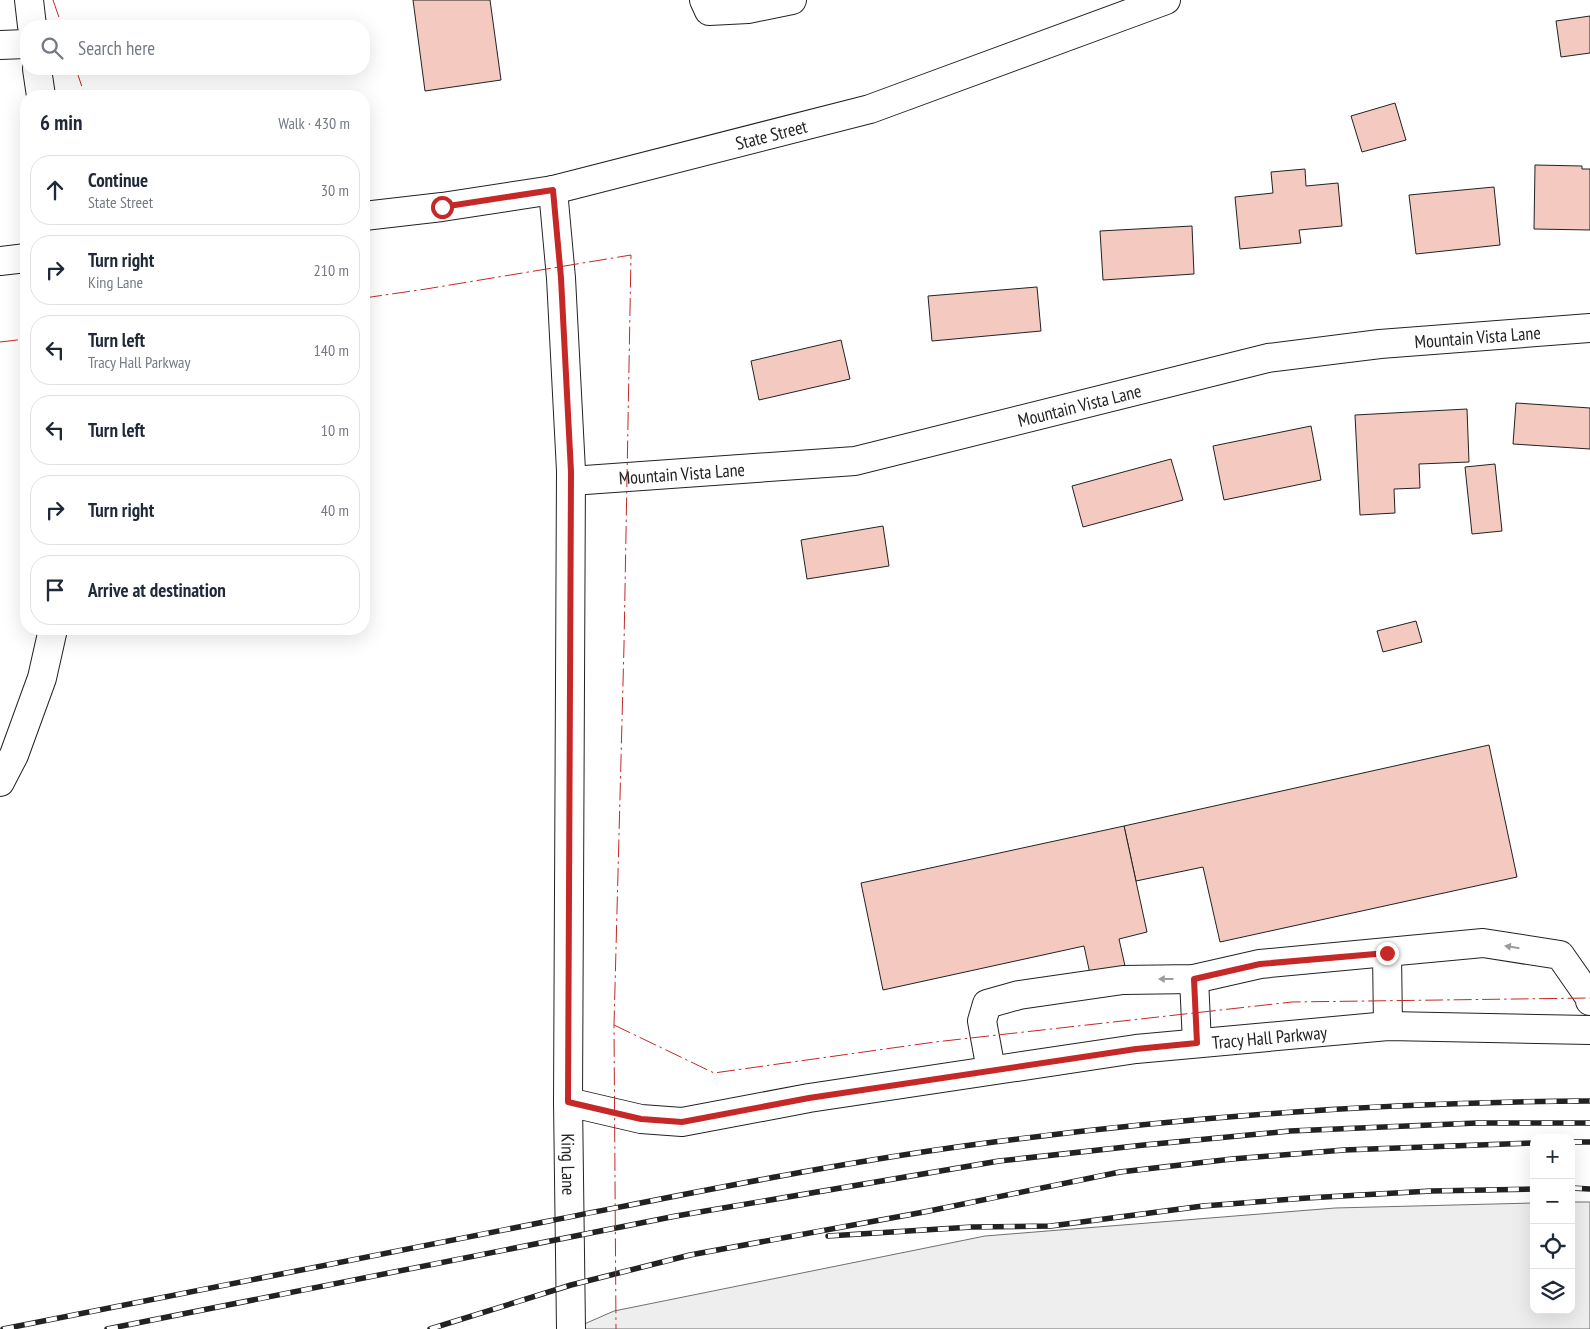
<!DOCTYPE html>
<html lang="en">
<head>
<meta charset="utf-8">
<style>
	body { margin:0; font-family:"PT Sans Narrow",sans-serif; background:#f2f2f3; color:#1f2937 }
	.controls { position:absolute; right:15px; bottom:15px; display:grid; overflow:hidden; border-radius:10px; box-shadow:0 5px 20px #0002 }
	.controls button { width:45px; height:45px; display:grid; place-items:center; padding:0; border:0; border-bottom:1px solid #e0e1e3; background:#fff; color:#1f2937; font:25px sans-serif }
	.stop { position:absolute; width:15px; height:15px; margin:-11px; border:4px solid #c62828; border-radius:50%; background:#fff }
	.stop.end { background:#c62828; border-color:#fff; box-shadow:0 1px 5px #0008 }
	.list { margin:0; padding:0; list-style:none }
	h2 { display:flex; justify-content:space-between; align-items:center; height:65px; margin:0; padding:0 20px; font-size:21px }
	h2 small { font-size:16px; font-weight:400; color:#747a83 }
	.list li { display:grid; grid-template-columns:32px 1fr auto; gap:15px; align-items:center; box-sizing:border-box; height:70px; margin:0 10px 10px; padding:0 10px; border:1px solid #e0e1e3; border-radius:20px }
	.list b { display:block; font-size:19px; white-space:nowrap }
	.list p { margin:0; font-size:16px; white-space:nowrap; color:#747a83 }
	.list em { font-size:16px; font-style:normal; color:#747a83 }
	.icon { flex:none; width:28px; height:28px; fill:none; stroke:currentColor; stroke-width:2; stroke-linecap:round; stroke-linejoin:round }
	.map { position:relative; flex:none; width:1590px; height:1329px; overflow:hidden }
	.search { position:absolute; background:#fff; box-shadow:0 5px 20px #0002; left:20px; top:20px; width:350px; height:55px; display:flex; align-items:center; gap:12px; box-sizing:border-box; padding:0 18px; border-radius:20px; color:#747a83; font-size:19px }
	.panel { position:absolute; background:#fff; box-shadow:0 5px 20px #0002; left:20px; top:90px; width:350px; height:545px; border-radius:20px }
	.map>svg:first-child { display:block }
</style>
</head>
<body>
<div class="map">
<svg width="1590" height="1329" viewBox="0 0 1590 1329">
	<rect width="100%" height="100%" fill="#fff"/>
	<polygon fill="#eee" stroke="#6f6f6f" points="1571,1202 1590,1202 1590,1329 582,1329 582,1325 614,1311 985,1236 1335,1208 1534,1203 1534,1310 1571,1310"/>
	<g fill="#f3c9c0" stroke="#222">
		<polygon points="413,0 490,0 501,80 425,91"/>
		<polygon points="1590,16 1590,53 1561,57 1556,21"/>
		<polygon points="1395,103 1406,140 1362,152 1351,116"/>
		<polygon points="1535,165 1582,166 1582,169 1590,169 1590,230 1534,229"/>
		<polygon points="1305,169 1306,186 1338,183 1342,226 1299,230 1301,243 1240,249 1235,197 1273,193 1271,172"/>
		<polygon points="1494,187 1500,245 1416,254 1409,195"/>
		<polygon points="1192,226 1194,274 1103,280 1100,231"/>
		<polygon points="1037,287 1041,331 932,341 928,296"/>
		<polygon points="841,340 850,379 759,400 751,361"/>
		<polygon points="1516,403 1590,408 1590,449 1513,444"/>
		<polygon points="1467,409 1469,462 1419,464 1420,488 1394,489 1395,513 1360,515 1355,415"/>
		<polygon points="1311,426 1321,480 1224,500 1213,446"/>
		<polygon points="1171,459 1183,500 1083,527 1072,486"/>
		<polygon points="1495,464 1502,531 1472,534 1465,467"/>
		<polygon points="883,526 889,566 807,579 801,540"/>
		<polygon points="1416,621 1422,642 1383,652 1377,631"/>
		<polygon points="1489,745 1517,877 1220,942 1203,867 1136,881 1124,826"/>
		<polygon points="1124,826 1147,932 1119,939 1125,966 1090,974 1084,946 883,990 861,883"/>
	</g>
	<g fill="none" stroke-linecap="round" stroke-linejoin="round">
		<g stroke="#222" stroke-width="30">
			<g id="minor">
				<polyline points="29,0 32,26"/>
				<polyline points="704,0 709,11 748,9 792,0"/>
				<polyline points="0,45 26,44"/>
				<polyline points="37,69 41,96"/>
				<path id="s1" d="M553 190 561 278 571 471 568 1102 571 1329"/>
				<path id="s2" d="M571 481 855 461 1268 358 1380 344 1590 328"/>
				<polyline points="1387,953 1388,1026"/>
				<polyline points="1194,979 1197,1043"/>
				<polyline points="991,1070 982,1021 987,1004 1019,995 1123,980 1194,979 1260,964 1483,943 1560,955 1590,998 1590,1001"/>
				<path id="s3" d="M568 1102 641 1119 682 1122 809 1098 1136 1049 1388 1026 1590 1030"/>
			</g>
		</g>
		<g stroke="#222" stroke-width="30">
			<g id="major">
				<path id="s4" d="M364 216 442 207 553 190 870 109 1166 0"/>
				<polyline points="0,261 26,258"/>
				<polyline points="0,782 14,755 42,678 53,629"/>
			</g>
		</g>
		<use href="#minor" stroke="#fff" stroke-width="28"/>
		<use href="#major" stroke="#fff" stroke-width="28"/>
		<g stroke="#222" stroke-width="5.5">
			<g id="rail">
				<polyline points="1571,1142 1590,1142"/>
				<polyline points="1571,1188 1590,1189"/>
				<polyline points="828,1236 972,1227 1051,1226 1203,1206 1307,1198 1431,1191 1534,1189"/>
				<path d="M3 1329C185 1293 367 1257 549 1221 697 1192 845 1161 994 1142 1192 1116 1391 1102 1590 1101"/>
				<polyline points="107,1329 676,1216 999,1161 1144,1145 1290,1131 1477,1123 1590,1123"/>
				<polyline points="430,1329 571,1285 690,1255 924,1212 1120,1172 1232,1159 1344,1150 1534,1143"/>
			</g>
		</g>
		<use href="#rail" stroke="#fff" stroke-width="4" stroke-dasharray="11" stroke-linecap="butt"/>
		<g stroke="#c62828" stroke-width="1" stroke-dasharray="18 4 2.5 4" stroke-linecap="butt">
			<polyline points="53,0 62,26"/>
			<polyline points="76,69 85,96"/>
			<polyline points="364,298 426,289 631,255 624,645 614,1025 616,1329"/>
			<polyline points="0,342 26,339"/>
			<polyline points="614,1025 714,1073 935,1042 1292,1002 1590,998"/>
		</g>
	</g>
	<defs><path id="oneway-solid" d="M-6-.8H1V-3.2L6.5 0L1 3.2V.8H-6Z" transform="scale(1.25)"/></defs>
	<g fill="#9c9c9c">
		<use href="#oneway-solid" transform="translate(1512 947) rotate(-171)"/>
		<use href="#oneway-solid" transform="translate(1166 979) rotate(180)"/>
	</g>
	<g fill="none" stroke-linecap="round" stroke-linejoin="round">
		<polyline stroke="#c62828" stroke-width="6" points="442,207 553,190 561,278 571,472 568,1102 641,1119 682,1122 809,1098 1136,1049 1197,1043 1194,979 1260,964 1387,953"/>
	</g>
	<g text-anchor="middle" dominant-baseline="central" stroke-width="4" stroke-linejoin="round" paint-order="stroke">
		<g font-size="18" fill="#222" stroke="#fff">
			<text stroke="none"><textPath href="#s4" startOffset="416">State Street</textPath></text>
			<text stroke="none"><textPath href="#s2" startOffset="921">Mountain Vista Lane</textPath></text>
			<text stroke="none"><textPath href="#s2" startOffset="516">Mountain Vista Lane</textPath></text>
			<text stroke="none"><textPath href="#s2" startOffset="111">Mountain Vista Lane</textPath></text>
			<text stroke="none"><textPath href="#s3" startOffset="710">Tracy Hall Parkway</textPath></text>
			<text stroke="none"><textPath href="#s1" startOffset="975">King Lane</textPath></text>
		</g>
	</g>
</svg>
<div class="controls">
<button>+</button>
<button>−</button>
<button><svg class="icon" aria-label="locate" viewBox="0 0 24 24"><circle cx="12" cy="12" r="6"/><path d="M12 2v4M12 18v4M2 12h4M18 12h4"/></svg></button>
<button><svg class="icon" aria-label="layers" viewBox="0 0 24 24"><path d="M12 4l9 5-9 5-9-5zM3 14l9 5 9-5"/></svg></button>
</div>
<div class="stop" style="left:442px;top:207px"></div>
<div class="stop end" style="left:1387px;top:953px"></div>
<div class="search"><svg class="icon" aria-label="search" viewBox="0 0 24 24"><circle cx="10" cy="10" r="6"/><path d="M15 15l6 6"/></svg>Search here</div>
<section class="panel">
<h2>6 min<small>Walk · 430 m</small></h2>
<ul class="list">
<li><svg class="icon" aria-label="ahead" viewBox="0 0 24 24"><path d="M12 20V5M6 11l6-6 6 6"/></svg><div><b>Continue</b><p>State Street</p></div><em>30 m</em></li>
<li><svg class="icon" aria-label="right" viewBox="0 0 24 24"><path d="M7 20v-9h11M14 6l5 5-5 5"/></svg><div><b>Turn right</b><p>King Lane</p></div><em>210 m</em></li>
<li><svg class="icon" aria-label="left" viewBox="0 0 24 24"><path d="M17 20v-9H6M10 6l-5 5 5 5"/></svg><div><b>Turn left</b><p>Tracy Hall Parkway</p></div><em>140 m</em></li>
<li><svg class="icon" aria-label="left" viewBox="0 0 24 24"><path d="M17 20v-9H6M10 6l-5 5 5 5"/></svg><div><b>Turn left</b></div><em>10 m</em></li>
<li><svg class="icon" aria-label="right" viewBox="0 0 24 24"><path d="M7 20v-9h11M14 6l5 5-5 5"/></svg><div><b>Turn right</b></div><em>40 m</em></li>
<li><svg class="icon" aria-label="arrive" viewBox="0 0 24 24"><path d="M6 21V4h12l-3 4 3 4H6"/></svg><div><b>Arrive at destination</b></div></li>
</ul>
</section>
</div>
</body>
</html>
